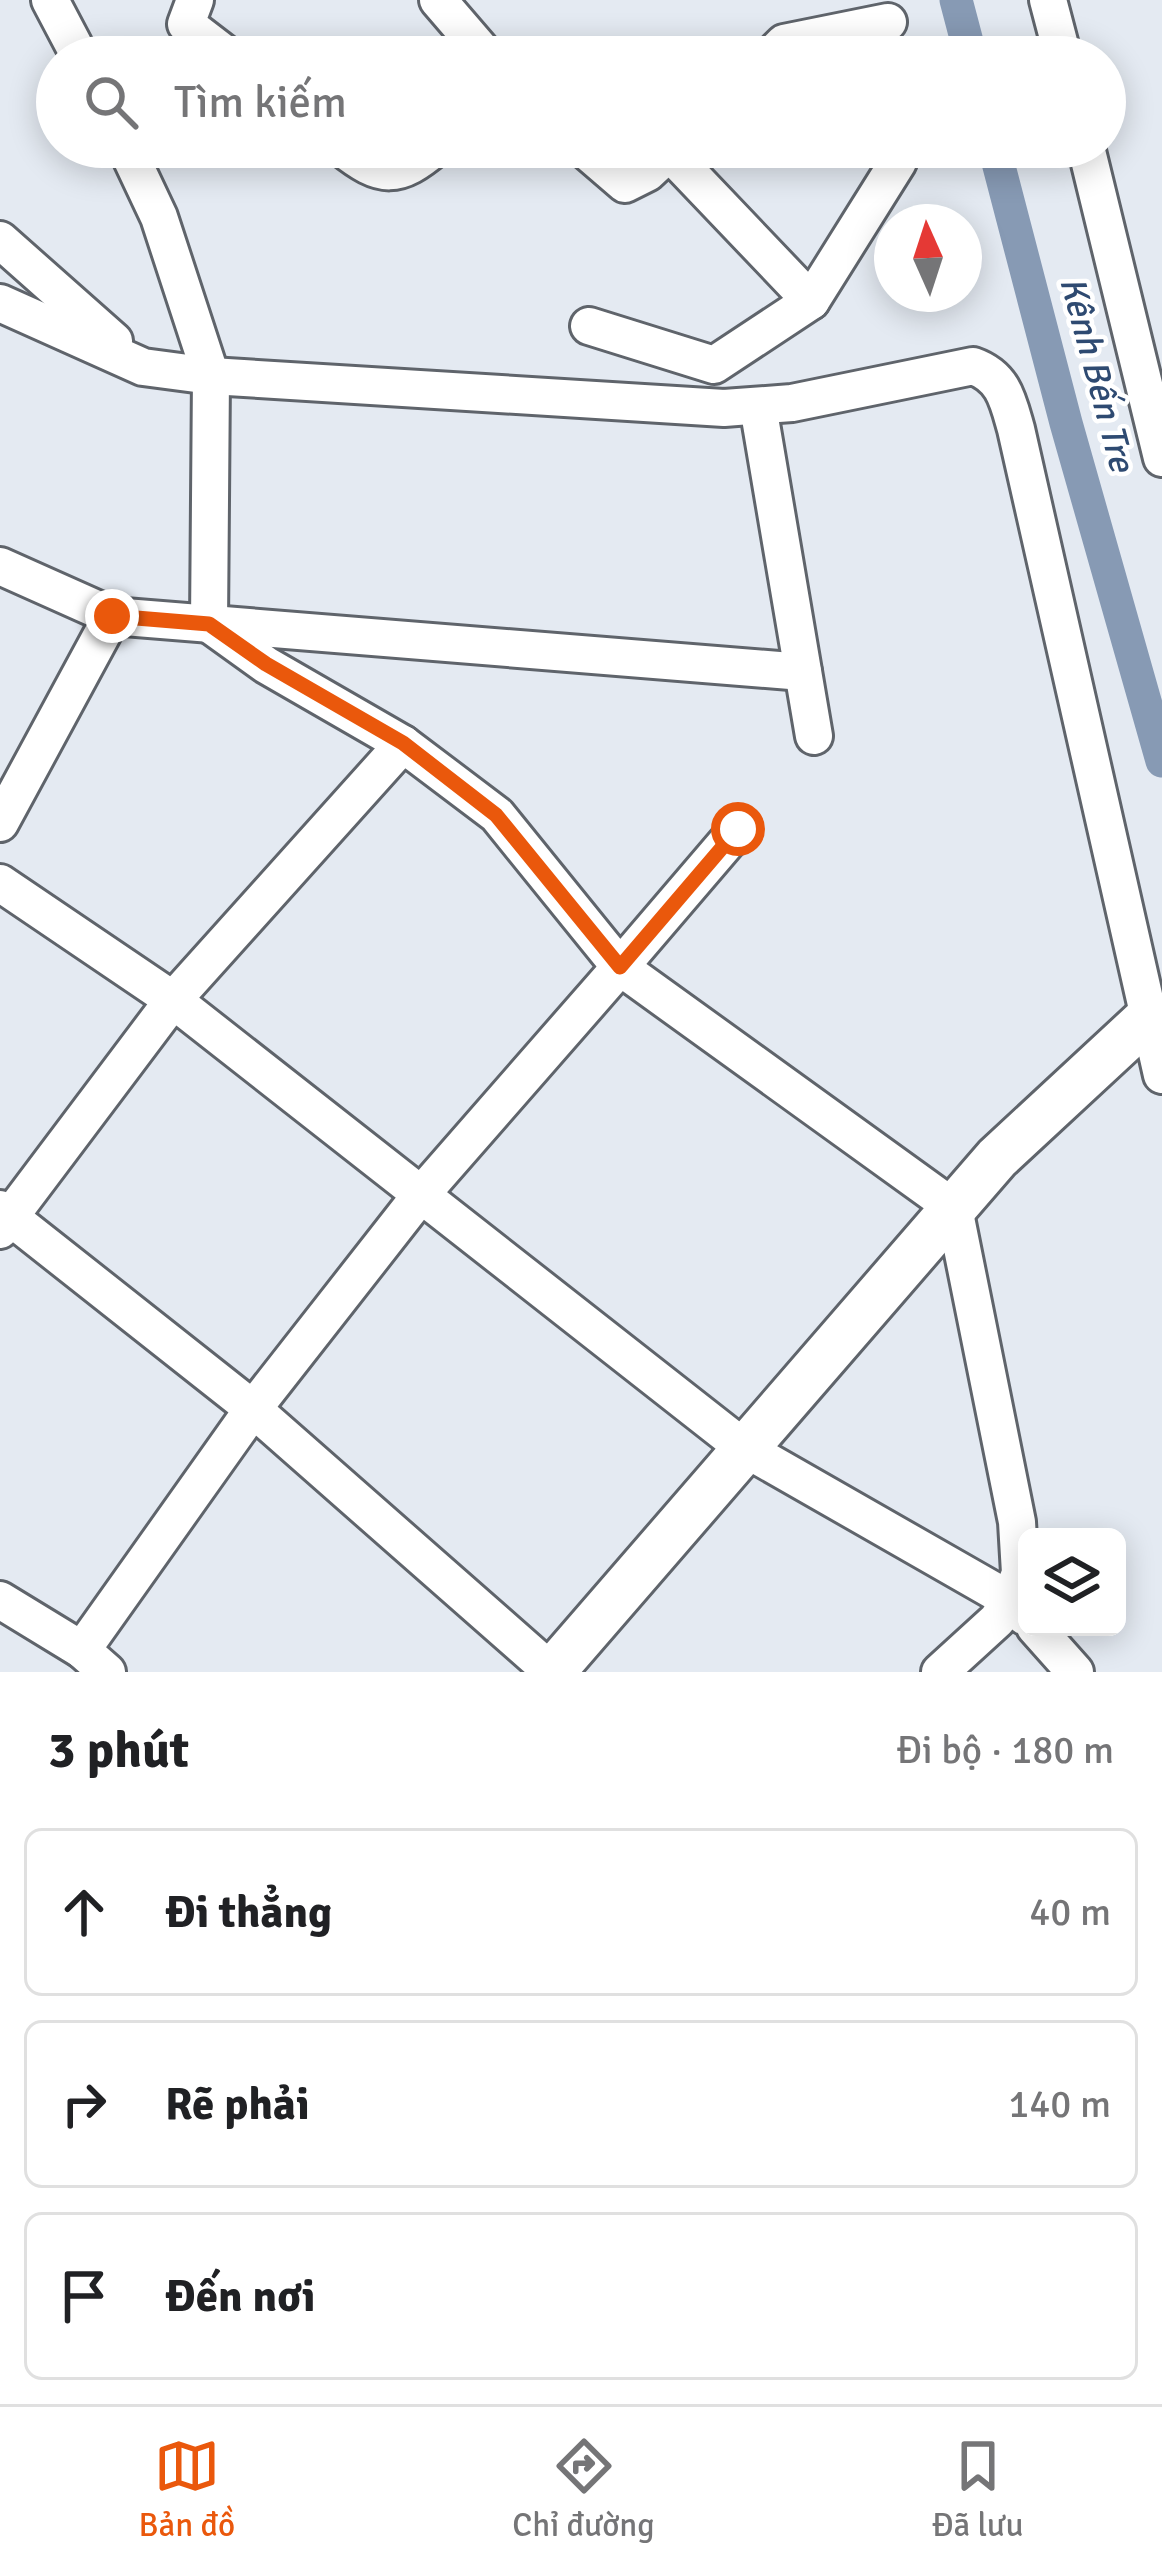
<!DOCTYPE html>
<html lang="vi">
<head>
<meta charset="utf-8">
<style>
	body { margin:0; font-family:Signika,sans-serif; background:#f6f6f6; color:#202124 }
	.controls { position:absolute; right:36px; bottom:36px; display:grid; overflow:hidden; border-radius:18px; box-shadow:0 6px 30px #0003 }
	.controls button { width:108px; height:108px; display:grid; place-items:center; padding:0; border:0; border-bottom:3px solid #e0e0e0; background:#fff; color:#202124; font:60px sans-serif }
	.compass { position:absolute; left:874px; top:204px; width:108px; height:108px; border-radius:50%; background:#fff; box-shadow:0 6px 30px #0003; rotate:357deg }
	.stop { position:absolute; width:36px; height:36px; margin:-27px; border:9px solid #ea580c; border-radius:50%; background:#fff }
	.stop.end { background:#ea580c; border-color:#fff; box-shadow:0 3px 12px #0008 }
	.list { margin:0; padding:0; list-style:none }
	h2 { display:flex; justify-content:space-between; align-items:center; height:156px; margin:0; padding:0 48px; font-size:51px }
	h2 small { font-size:39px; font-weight:400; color:#757577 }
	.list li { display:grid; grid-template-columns:78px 1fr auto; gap:36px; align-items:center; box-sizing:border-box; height:168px; margin:0 24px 24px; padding:0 24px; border:3px solid #e0e0e0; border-radius:18px }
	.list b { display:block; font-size:45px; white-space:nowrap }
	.list em { font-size:39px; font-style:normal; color:#757577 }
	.icon { flex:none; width:66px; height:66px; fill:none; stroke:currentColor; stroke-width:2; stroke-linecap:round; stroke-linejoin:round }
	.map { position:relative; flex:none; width:1162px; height:1672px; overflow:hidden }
	.search { position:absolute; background:#fff; box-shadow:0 6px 30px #0003; left:36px; right:36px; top:36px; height:132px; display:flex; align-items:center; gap:30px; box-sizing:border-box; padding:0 42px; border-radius:66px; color:#757577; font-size:45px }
	.sheet { height:732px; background:#fff }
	nav { display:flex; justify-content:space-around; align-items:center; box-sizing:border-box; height:168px; border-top:3px solid #e0e0e0; background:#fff; font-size:33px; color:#757577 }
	nav a { display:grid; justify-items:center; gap:6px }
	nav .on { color:#ea580c }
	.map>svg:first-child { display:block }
</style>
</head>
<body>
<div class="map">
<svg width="1162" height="1672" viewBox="0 0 1162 1672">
	<rect width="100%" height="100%" fill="#e4eaf2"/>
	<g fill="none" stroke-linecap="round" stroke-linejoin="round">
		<g stroke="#879ab4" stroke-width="33">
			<polyline points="956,0 971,57"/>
			<polyline points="994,147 1066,423 1162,761"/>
		</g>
		<g stroke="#5f646b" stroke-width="42">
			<g id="minor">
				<polyline points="50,0 80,57"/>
				<polyline points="195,0 186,24 229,57"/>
				<polyline points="438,0 487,57"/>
				<polyline points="1048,0 1063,57"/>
				<polyline points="770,57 784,43 888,22"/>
				<polyline points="126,147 159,217 211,376 209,624 266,665 403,744 497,815 620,967 738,829"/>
				<path d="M341 147C382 180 398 179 436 147"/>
				<polyline points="582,147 625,184 647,173 675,147"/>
				<polyline points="1086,147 1162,458"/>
				<polyline points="669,152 811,301"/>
				<polyline points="0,240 114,341"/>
				<path d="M0 303 143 367 211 376 724 408 792 403 973 366C1004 377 1008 401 1016 429L1162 1075"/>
				<polyline points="589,326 714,365 811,301 898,162"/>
				<polyline points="758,406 814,736"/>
				<polyline points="0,566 112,616 803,672"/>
				<polyline points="0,823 112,616"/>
				<polyline points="0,883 173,1000 744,1448 1010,1600 1024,1616"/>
				<polyline points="0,1209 253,1409 552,1672"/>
				<polyline points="0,1230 173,1000 403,744"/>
				<polyline points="0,1600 82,1650 107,1672"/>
				<polyline points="1035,1627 1075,1672"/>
				<polyline points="82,1650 253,1409 419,1197 620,967 954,1208 1017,1522 1020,1573 1010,1600 997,1620 940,1672"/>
			</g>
		</g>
		<g stroke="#5f646b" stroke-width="51">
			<polyline id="tertiary" points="552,1672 997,1158 1149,1017"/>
		</g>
		<use href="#minor" stroke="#fff" stroke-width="36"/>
		<use href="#tertiary" stroke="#fff" stroke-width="45"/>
	</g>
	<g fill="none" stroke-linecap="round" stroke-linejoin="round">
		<polyline stroke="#ea580c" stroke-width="15" points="112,616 209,624 266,664 403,743 496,815 620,967 738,829"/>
	</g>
	<g text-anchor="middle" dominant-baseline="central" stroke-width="9" stroke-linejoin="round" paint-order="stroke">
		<g font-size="36" font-style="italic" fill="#2e4a71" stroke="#fff">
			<text transform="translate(1097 374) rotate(75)">Kênh Bến Tre</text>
		</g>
	</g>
</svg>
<div class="controls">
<button><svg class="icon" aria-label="layers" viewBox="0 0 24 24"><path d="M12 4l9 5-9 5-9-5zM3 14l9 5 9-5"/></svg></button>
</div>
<svg class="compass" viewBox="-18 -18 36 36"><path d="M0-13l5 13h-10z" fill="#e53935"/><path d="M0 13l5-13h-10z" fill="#757577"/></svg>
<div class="stop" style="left:738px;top:829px"></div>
<div class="stop end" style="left:112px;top:616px"></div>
<div class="search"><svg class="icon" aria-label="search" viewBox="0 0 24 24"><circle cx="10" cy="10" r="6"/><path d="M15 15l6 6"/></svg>Tìm kiếm</div>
</div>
<section class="sheet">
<h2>3 phút<small>Đi bộ · 180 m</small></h2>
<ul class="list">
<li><svg class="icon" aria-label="ahead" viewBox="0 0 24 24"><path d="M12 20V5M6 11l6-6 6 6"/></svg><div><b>Đi thẳng</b></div><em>40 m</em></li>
<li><svg class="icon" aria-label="right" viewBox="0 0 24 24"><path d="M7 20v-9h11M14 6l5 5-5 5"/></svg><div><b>Rẽ phải</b></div><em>140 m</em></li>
<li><svg class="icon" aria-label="arrive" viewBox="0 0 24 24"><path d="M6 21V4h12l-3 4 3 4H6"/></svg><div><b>Đến nơi</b></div></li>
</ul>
</section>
<nav>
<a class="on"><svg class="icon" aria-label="map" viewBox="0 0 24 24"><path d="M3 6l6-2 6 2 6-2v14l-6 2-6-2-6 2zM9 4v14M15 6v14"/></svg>Bản đồ</a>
<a><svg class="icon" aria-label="directions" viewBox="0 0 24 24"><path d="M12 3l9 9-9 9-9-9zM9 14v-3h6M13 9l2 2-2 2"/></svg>Chỉ đường</a>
<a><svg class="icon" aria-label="saved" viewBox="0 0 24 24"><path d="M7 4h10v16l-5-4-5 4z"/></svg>Đã lưu</a>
</nav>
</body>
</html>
